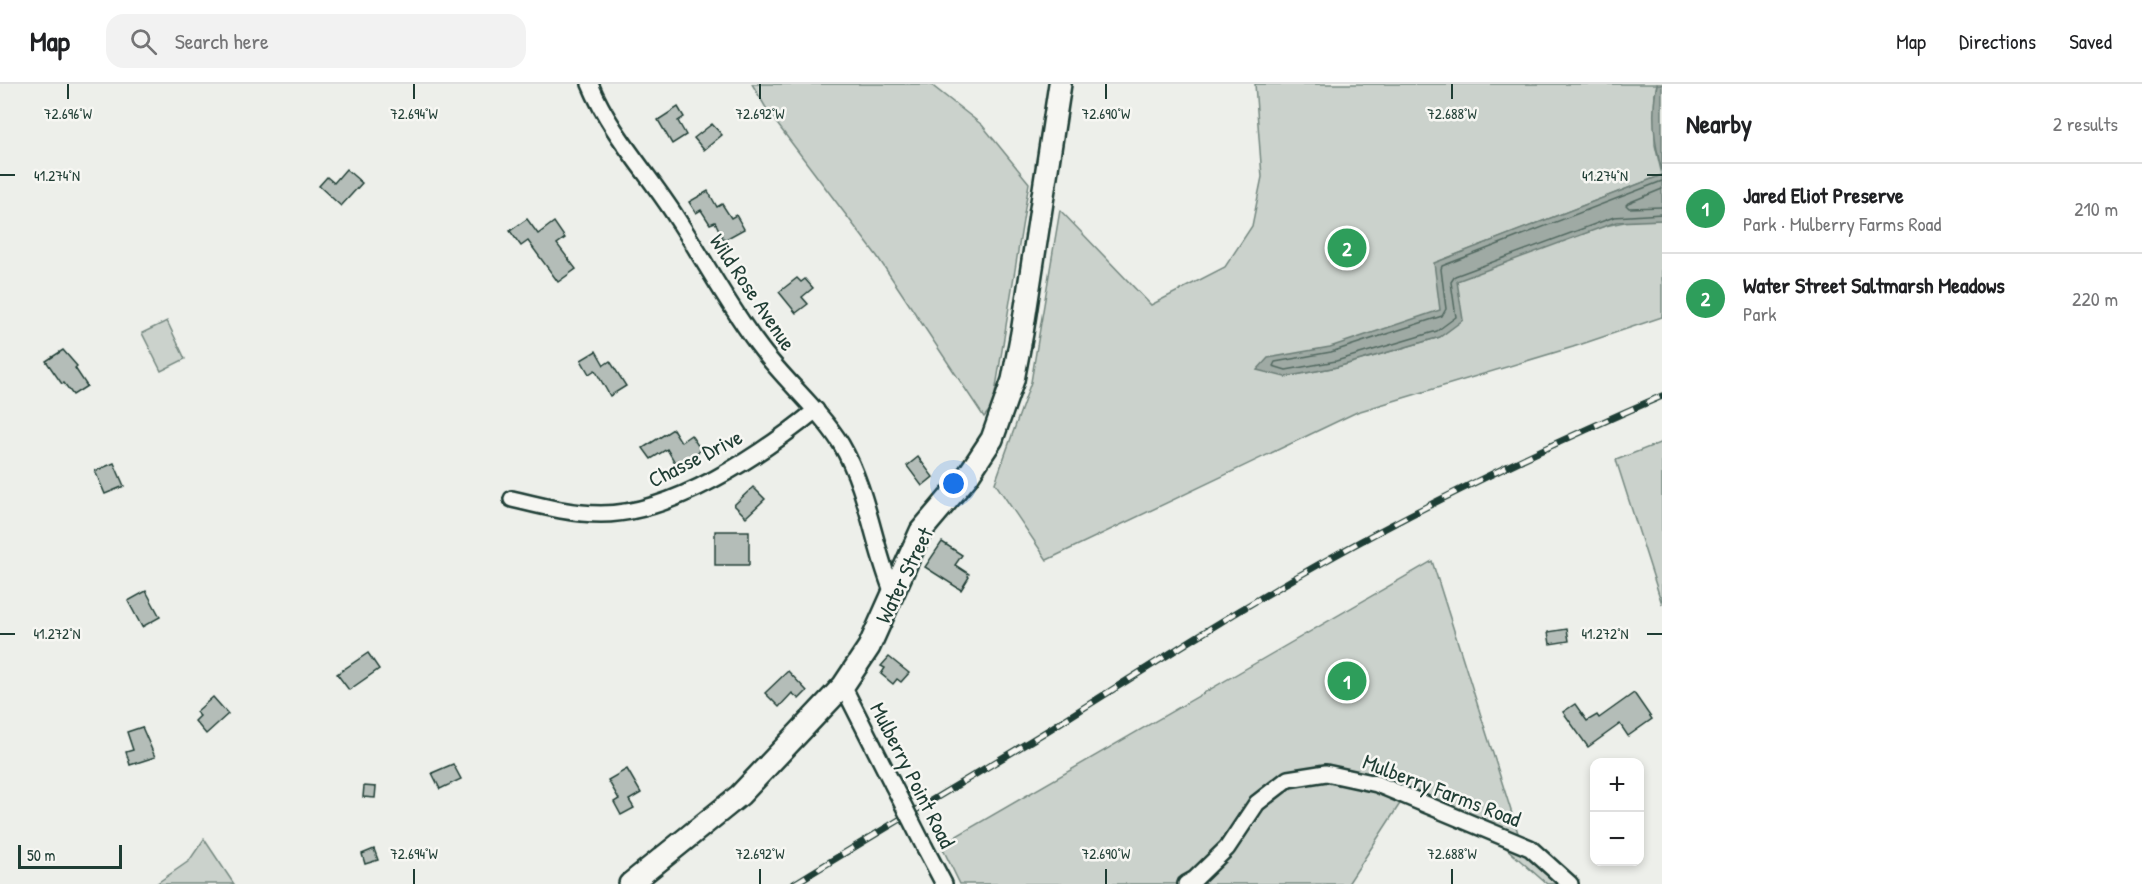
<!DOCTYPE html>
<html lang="en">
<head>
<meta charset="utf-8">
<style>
	body { margin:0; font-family:"Patrick Hand",sans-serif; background:#f2f2f2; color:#202124 }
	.controls { position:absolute; right:18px; bottom:18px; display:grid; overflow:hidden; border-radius:12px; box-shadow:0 3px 9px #0003 }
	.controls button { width:54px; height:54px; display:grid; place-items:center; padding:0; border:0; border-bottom:2px solid #e0e0e0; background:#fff; color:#202124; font:30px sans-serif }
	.scale { position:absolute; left:18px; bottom:15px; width:104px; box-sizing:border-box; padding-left:6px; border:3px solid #1f3d34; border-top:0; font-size:16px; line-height:21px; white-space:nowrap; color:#1f3d34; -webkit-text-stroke:4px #f6f6f2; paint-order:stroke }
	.you { position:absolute; left:954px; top:400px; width:21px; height:21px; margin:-15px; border:4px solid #fff; border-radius:50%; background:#1a73e8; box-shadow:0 0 0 9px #1a73e833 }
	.badge { display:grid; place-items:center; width:39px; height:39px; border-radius:50%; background:#0b8043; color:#fff; font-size:20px; font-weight:700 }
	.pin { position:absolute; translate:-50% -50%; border:3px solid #fff; box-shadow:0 2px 6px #0006 }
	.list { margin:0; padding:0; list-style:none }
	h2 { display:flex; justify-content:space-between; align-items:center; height:78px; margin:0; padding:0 24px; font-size:26px }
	h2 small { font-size:20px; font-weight:400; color:#757577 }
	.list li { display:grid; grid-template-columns:39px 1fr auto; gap:18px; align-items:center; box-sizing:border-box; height:90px; padding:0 24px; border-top:2px solid #e0e0e0 }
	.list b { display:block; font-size:22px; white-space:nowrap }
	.list p { margin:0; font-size:20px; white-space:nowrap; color:#757577 }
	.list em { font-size:20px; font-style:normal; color:#757577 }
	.icon { flex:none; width:33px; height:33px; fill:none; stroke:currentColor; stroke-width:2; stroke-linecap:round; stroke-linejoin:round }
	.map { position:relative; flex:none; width:1662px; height:800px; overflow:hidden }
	header { display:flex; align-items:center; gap:36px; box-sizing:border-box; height:84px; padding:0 30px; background:#fff; border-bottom:2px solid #e0e0e0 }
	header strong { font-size:28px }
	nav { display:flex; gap:33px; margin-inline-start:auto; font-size:21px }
	.search { width:420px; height:54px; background:#f2f2f2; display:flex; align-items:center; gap:15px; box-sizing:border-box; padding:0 21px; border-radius:18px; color:#757577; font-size:22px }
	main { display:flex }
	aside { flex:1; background:#fff }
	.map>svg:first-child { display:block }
</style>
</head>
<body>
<header>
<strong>Map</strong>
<div class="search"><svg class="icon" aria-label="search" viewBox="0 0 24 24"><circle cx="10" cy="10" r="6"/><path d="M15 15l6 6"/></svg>Search here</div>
<nav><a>Map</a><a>Directions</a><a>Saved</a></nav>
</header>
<main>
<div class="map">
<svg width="1662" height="800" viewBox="0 0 1662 800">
	<rect width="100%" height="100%" fill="#edefea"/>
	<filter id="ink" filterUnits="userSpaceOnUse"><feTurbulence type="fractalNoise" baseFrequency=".0167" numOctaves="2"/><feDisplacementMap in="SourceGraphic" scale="12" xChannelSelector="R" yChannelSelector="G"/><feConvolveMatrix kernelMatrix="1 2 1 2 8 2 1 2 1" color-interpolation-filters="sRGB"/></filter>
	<g filter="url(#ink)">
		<g fill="#cbd2cc" stroke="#758880" stroke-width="1.5" fill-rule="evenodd">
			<polygon points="752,0 930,0 982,41 1029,99 993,322 984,333 877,172 769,29"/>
			<path d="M1255 0H1657L1655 11V61L1662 91 1440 177 1624 138 1662 126V233L1573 263 1357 328 1047 476 995 399 1031 298 1060 126 1151 221 1225 183 1252 142 1262 93ZM1440 253 1337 283 1285 293Z"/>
			<polygon points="167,237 185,275 161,287 142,249"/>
			<polygon points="1662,358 1662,520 1616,376"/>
			<polygon points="1432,477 1519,752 1575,800 1547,800 1506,764 1472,745 1401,718 1348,800 960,800 941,761"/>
			<polygon points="204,755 234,800 156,800 189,777"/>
		</g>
		<g fill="#9faaa4" stroke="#6c7e77" stroke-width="1.5">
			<path d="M1657 0H1662V87C1654 59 1651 28 1657 0Z"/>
			<polygon points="1662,91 1662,136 1616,138 1457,197 1463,236 1440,253 1337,283 1285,293 1257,286 1268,274 1330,263 1440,226 1434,179"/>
		</g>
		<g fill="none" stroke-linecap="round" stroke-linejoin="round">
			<g stroke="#526961" stroke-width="1.5">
				<polyline points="1662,97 1442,182 1441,185 1446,225 1442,232 1331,268 1275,278 1273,282 1286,286 1336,277 1437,247 1456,233 1451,198 1455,192 1614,133 1662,130"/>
				<polyline points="1662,105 1628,119 1626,121 1629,124 1662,123"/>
			</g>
		</g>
		<g fill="#b4bdb8" stroke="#1f3d34" stroke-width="1.5">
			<polygon points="678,23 684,33 678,37 686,51 672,60 658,36"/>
			<polygon points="712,40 722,51 704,66 694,54"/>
			<polygon points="346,85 362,99 341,122 319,102 327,93 334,99"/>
			<polygon points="708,107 717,123 722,120 731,134 736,131 744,145 724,156 715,138 710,140 701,126 696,129 689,118"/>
			<polygon points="527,135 538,150 554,138 565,154 557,160 576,185 558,198 528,157 521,162 510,147"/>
			<polygon points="797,194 801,198 805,195 813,204 802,213 808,220 796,229 779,208"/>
			<polygon points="63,266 77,282 75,284 87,302 73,311 64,299 62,300 46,277"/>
			<polygon points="596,267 604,281 610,277 626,302 610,312 595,286 589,290 581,276"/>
			<polygon points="673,345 681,358 691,351 701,366 677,382 667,365 651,375 643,364"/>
			<polygon points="918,373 933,393 922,402 907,382"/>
			<polygon points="114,379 124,402 105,410 95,387"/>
			<polygon points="753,403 765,415 746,433 734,421"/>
			<rect x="715" y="447" width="34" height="34"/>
			<polygon points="942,458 962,471 955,481 969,490 968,492 969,493 961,506 925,483"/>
			<polygon points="146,507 160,533 142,543 128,517"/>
			<polygon points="1567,545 1569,557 1550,560 1548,548"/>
			<polygon points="368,569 379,585 349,606 337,590"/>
			<polygon points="889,573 909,589 901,598 897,595 893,600 881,590 885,584 881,582"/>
			<polygon points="788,587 807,607 799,615 792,609 779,623 765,609"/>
			<polygon points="1634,609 1652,635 1628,652 1620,640 1588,663 1563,628 1575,620 1587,637 1597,631 1599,634"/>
			<polygon points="213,613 228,630 206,650 195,637 200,632 196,628"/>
			<polygon points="142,643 155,673 130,681 126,668 133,666 127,648"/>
			<polygon points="453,680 461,695 440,705 432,689"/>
			<polygon points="627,685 641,709 629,716 634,724 621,731 614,718 619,715 608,696"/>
			<polygon points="364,702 376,703 375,714 363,713"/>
			<polygon points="374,765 378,776 365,780 362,770"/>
		</g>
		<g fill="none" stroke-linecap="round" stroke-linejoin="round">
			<g stroke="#1f3d34" stroke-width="20">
				<g id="street">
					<path d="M590 0C610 49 648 89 676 133 705 177 730 225 762 266 787 299 819 325 841 360 868 406 873 461 893 509"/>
					<path d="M512 415C541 422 571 430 601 430 673 430 762 370 816 326"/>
					<polyline points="843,602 893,701"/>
					<polyline points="925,764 944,800"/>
					<polyline points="1186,800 1195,795 1227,764 1257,719 1288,695 1326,689 1377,700 1530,764 1570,800"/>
				</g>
			</g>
			<g stroke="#1f3d34" stroke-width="26">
				<polyline id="secondary" points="630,800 740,711 843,602 869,563 921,447 967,393 992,355 1013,296 1022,249 1060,0"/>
			</g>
			<use href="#street" stroke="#f6f6f2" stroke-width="15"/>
			<use href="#secondary" stroke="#f6f6f2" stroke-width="21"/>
			<g stroke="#1f3d34" stroke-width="7">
				<path id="rail" d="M794 800C878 748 963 698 1047 647 1136 591 1224 534 1316 482 1428 419 1544 363 1662 312"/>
			</g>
			<use href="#rail" stroke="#f6f6f2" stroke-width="4.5" stroke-dasharray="14" stroke-linecap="butt"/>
			<g stroke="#1f3d34" stroke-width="20" stroke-linecap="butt">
				<polyline id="street-bridge" points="893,701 925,764"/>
			</g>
			<use href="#street-bridge" stroke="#f6f6f2" stroke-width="15"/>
		</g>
	</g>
	<path fill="none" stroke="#1f3d34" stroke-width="2" d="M68 0V15M414 0V15M760 0V15M1106 0V15M1452 0V15M0 91H15M1647 91H1662M0 550H15M1647 550H1662M414 785V800M760 785V800M1106 785V800M1452 785V800"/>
	<g text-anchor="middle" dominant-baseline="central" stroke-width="5" stroke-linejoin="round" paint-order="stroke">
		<g font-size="22" fill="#1f3d34" stroke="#f6f6f2">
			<text transform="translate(753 208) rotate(56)">Wild Rose Avenue</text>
			<text transform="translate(695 374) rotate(-27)">Chasse Drive</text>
			<text transform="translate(904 491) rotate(-64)">Water Street</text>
			<text transform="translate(913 691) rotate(63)">Mulberry Point Road</text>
			<text transform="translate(1442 706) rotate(21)">Mulberry Farms Road</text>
		</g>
	</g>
	<g font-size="15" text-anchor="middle" fill="#1f3d34" stroke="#f6f6f2" stroke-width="5" stroke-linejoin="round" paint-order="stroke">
		<text x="68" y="35">72.696°W</text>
		<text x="414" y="35">72.694°W</text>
		<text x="760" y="35">72.692°W</text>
		<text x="1106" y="35">72.690°W</text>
		<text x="1452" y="35">72.688°W</text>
		<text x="57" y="97">41.274°N</text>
		<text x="1605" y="97">41.274°N</text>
		<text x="57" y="555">41.272°N</text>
		<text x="1605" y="555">41.272°N</text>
		<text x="414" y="775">72.694°W</text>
		<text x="760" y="775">72.692°W</text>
		<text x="1106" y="775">72.690°W</text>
		<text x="1452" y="775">72.688°W</text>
	</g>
</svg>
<div class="controls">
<button>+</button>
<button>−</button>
</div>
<div class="scale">50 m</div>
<div class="you"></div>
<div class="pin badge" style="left:1347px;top:597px;background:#2e9e5b">1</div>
<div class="pin badge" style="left:1347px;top:164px;background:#2e9e5b">2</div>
</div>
<aside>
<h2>Nearby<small>2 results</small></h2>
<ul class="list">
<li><span class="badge" style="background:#2e9e5b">1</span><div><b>Jared Eliot Preserve</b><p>Park · Mulberry Farms Road</p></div><em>210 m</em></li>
<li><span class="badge" style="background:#2e9e5b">2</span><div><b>Water Street Saltmarsh Meadows</b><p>Park</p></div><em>220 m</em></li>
</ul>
</aside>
</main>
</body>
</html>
